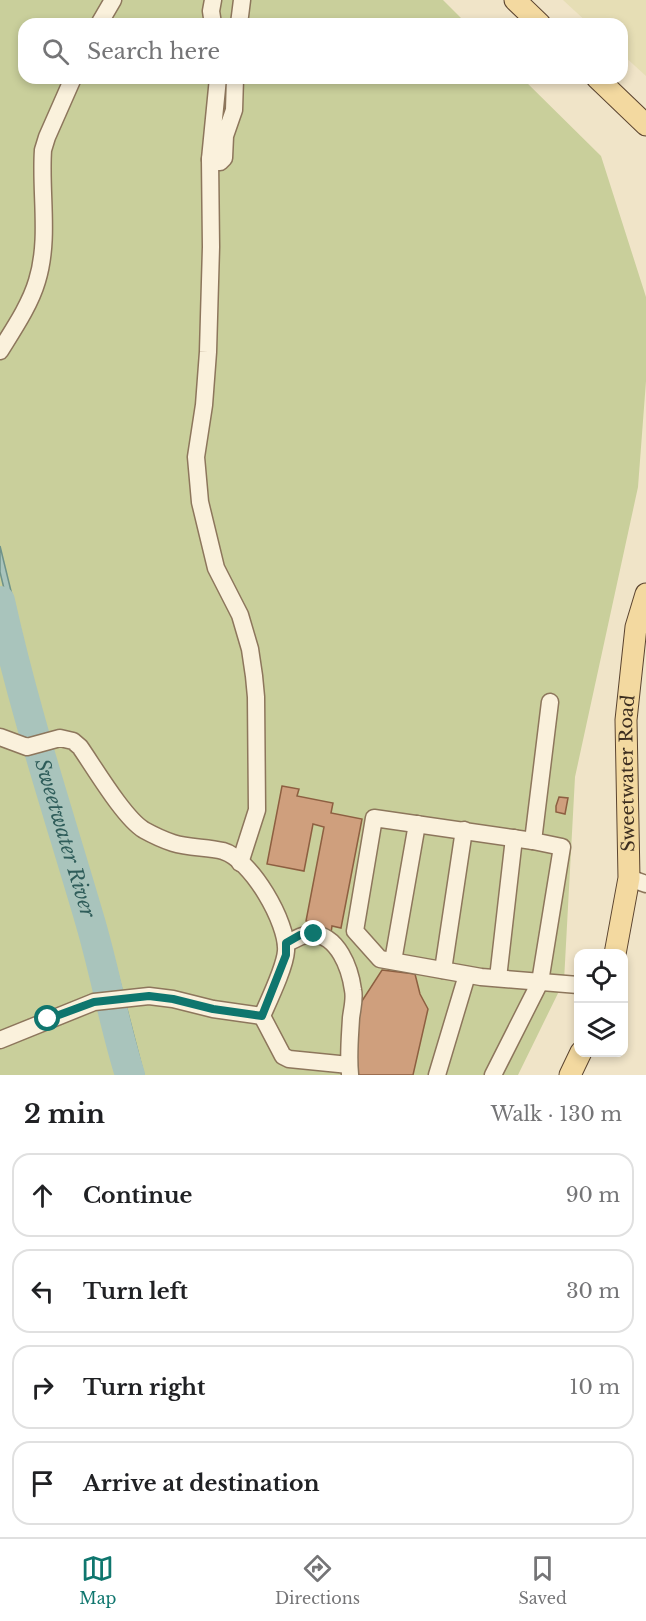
<!DOCTYPE html>
<html lang="en">
<head>
<meta charset="utf-8">
<style>
	body { margin:0; font-family:"Libre Baskerville",serif; background:#f6f6f6; color:#202124 }
	.controls { position:absolute; right:18px; bottom:18px; display:grid; overflow:hidden; border-radius:12px; box-shadow:0 3px 9px #0003 }
	.controls button { width:54px; height:54px; display:grid; place-items:center; padding:0; border:0; border-bottom:2px solid #e0e0e0; background:#fff; color:#202124; font:30px sans-serif }
	.stop { position:absolute; width:18px; height:18px; margin:-14px; border:4px solid #0f766e; border-radius:50%; background:#fff }
	.stop.end { background:#0f766e; border-color:#fff; box-shadow:0 2px 6px #0008 }
	.list { margin:0; padding:0; list-style:none }
	h2 { display:flex; justify-content:space-between; align-items:center; height:78px; margin:0; padding:0 24px; font-size:26px }
	h2 small { font-size:20px; font-weight:400; color:#757577 }
	.list li { display:grid; grid-template-columns:39px 1fr auto; gap:18px; align-items:center; box-sizing:border-box; height:84px; margin:0 12px 12px; padding:0 12px; border:2px solid #e0e0e0; border-radius:18px }
	.list b { display:block; font-size:22px; white-space:nowrap }
	.list em { font-size:20px; font-style:normal; color:#757577 }
	.icon { flex:none; width:33px; height:33px; fill:none; stroke:currentColor; stroke-width:2; stroke-linecap:round; stroke-linejoin:round }
	.map { position:relative; flex:none; width:646px; height:1075px; overflow:hidden }
	.search { position:absolute; background:#fff; box-shadow:0 3px 9px #0003; left:18px; right:18px; top:18px; height:66px; display:flex; align-items:center; gap:15px; box-sizing:border-box; padding:0 21px; border-radius:18px; color:#757577; font-size:22px }
	.sheet { height:462px; background:#fff }
	nav { display:flex; justify-content:space-around; align-items:center; box-sizing:border-box; height:84px; border-top:2px solid #e0e0e0; background:#fff; font-size:16px; color:#757577 }
	nav a { display:grid; justify-items:center; gap:3px }
	nav .on { color:#0f766e }
	.map>svg:first-child { display:block }
</style>
</head>
<body>
<div class="map">
<svg width="646" height="1075" viewBox="0 0 646 1075">
	<rect width="100%" height="100%" fill="#f0e4c8"/>
	<polygon fill="#e6deb5" points="563,0 646,0 646,76 622,54 622,24 589,24"/>
	<polygon fill="#c9cf9b" points="0,0 443,0 467,24 24,24 24,78 522,78 601,156 646,297 646,381 638,487 575,777 564,981 518,1075 0,1075"/>
	<polygon fill="#a9c4bc" stroke="#6f938a" stroke-width="1.5" points="0,546 43,722 114,959 144,1075 137,1075 105,951 37,725 0,572"/>
	<g fill="none" stroke-linecap="round" stroke-linejoin="round">
		<path stroke="#a9c4bc" stroke-width="30" id="s1" d="M0 601C24 710 59 815 90 921 105 972 114 1024 130 1075"/>
	</g>
	<g fill="#cf9f7d" stroke="#8d5f41" stroke-width="1.5">
		<polygon points="282,786 299,789 297,796 333,803 331,813 362,819 341,928 332,926 331,933 314,930 315,923 306,921 324,827 313,824 304,871 267,864"/>
		<polygon points="559,797 568,798 565,814 556,812 556,806"/>
		<polygon points="382,970 415,974 420,994 428,1009 413,1075 359,1075 353,1063 360,1004"/>
	</g>
	<g fill="none" stroke-linecap="round" stroke-linejoin="round">
		<g stroke="#8d765c" stroke-width="19">
			<g id="minor">
				<polyline points="99,24 113,0"/>
				<polyline points="213,24 211,11 213,0"/>
				<polyline points="239,24 242,0"/>
				<polyline points="218,78 210,159 215,162 220,162 224,158 225,136 234,110 235,78"/>
				<polyline points="210,159 211,247 208,352 204,405 196,457 200,502 216,568 240,615 250,649 254,676 256,697 257,810 240,863"/>
				<path d="M0 351C13 330 30 305 37 281 50 239 40 193 43 150L47 137 73 78"/>
				<path d="M0 737 27 747 60 738 73 741 80 747C94 767 124 818 144 830 153 835 164 840 173 843 189 848 207 847 223 851 251 859 288 923 286 951 285 967 269 1000 262 1016L283 1056 289 1059 349 1065"/>
				<polyline points="533,841 374,818 355,931 380,959 481,977 578,985"/>
				<polyline points="629,878 646,884"/>
				<path d="M286 943C296 940 301 934 312 934 338 935 350 968 353 990 355 999 352 1009 351 1018 350 1037 348 1055 350 1074"/>
				<polyline points="393,961 417,824"/>
				<polyline points="443,970 464,830"/>
				<polyline points="498,978 514,838"/>
				<polyline points="0,1040 94,1002 149,996 173,999 213,1009 262,1016"/>
				<polyline points="437,1075 467,975"/>
				<polyline points="493,1075 540,982 562,847 533,841 550,702"/>
			</g>
		</g>
		<g stroke="#5b4430" stroke-width="23">
			<g id="major">
				<polyline points="515,0 540,24"/>
				<polyline points="597,78 646,125"/>
				<path id="s2" d="M615 954 629 878 626 720 636 627 646 594"/>
				<polyline points="570,1075 581,1052"/>
			</g>
		</g>
		<use href="#minor" stroke="#faf1dc" stroke-width="16"/>
		<use href="#major" stroke="#f3d9a0" stroke-width="21"/>
	</g>
	<g fill="none" stroke-linecap="round" stroke-linejoin="round">
		<polyline stroke="#0f766e" stroke-width="8" points="48,1019 94,1002 149,996 173,999 213,1009 262,1016 286,955 286,943 300,935 314,934"/>
	</g>
	<g text-anchor="middle" dominant-baseline="central" stroke-width="5" stroke-linejoin="round" paint-order="stroke">
		<g font-size="18" fill="#3d2e20" stroke="#f7eed8">
			<text stroke="none"><textPath href="#s2" startOffset="182">Sweetwater Road</textPath></text>
		</g>
		<g font-size="20" font-style="italic" fill="#2f5d5a" stroke="#f7eed8">
			<text stroke="none"><textPath href="#s1" startOffset="246">Sweetwater River</textPath></text>
		</g>
	</g>
</svg>
<div class="controls">
<button><svg class="icon" aria-label="locate" viewBox="0 0 24 24"><circle cx="12" cy="12" r="6"/><path d="M12 2v4M12 18v4M2 12h4M18 12h4"/></svg></button>
<button><svg class="icon" aria-label="layers" viewBox="0 0 24 24"><path d="M12 4l9 5-9 5-9-5zM3 14l9 5 9-5"/></svg></button>
</div>
<div class="stop" style="left:48px;top:1019px"></div>
<div class="stop end" style="left:314px;top:934px"></div>
<div class="search"><svg class="icon" aria-label="search" viewBox="0 0 24 24"><circle cx="10" cy="10" r="6"/><path d="M15 15l6 6"/></svg>Search here</div>
</div>
<section class="sheet">
<h2>2 min<small>Walk · 130 m</small></h2>
<ul class="list">
<li><svg class="icon" aria-label="ahead" viewBox="0 0 24 24"><path d="M12 20V5M6 11l6-6 6 6"/></svg><div><b>Continue</b></div><em>90 m</em></li>
<li><svg class="icon" aria-label="left" viewBox="0 0 24 24"><path d="M17 20v-9H6M10 6l-5 5 5 5"/></svg><div><b>Turn left</b></div><em>30 m</em></li>
<li><svg class="icon" aria-label="right" viewBox="0 0 24 24"><path d="M7 20v-9h11M14 6l5 5-5 5"/></svg><div><b>Turn right</b></div><em>10 m</em></li>
<li><svg class="icon" aria-label="arrive" viewBox="0 0 24 24"><path d="M6 21V4h12l-3 4 3 4H6"/></svg><div><b>Arrive at destination</b></div></li>
</ul>
</section>
<nav>
<a class="on"><svg class="icon" aria-label="map" viewBox="0 0 24 24"><path d="M3 6l6-2 6 2 6-2v14l-6 2-6-2-6 2zM9 4v14M15 6v14"/></svg>Map</a>
<a><svg class="icon" aria-label="directions" viewBox="0 0 24 24"><path d="M12 3l9 9-9 9-9-9zM9 14v-3h6M13 9l2 2-2 2"/></svg>Directions</a>
<a><svg class="icon" aria-label="saved" viewBox="0 0 24 24"><path d="M7 4h10v16l-5-4-5 4z"/></svg>Saved</a>
</nav>
</body>
</html>
